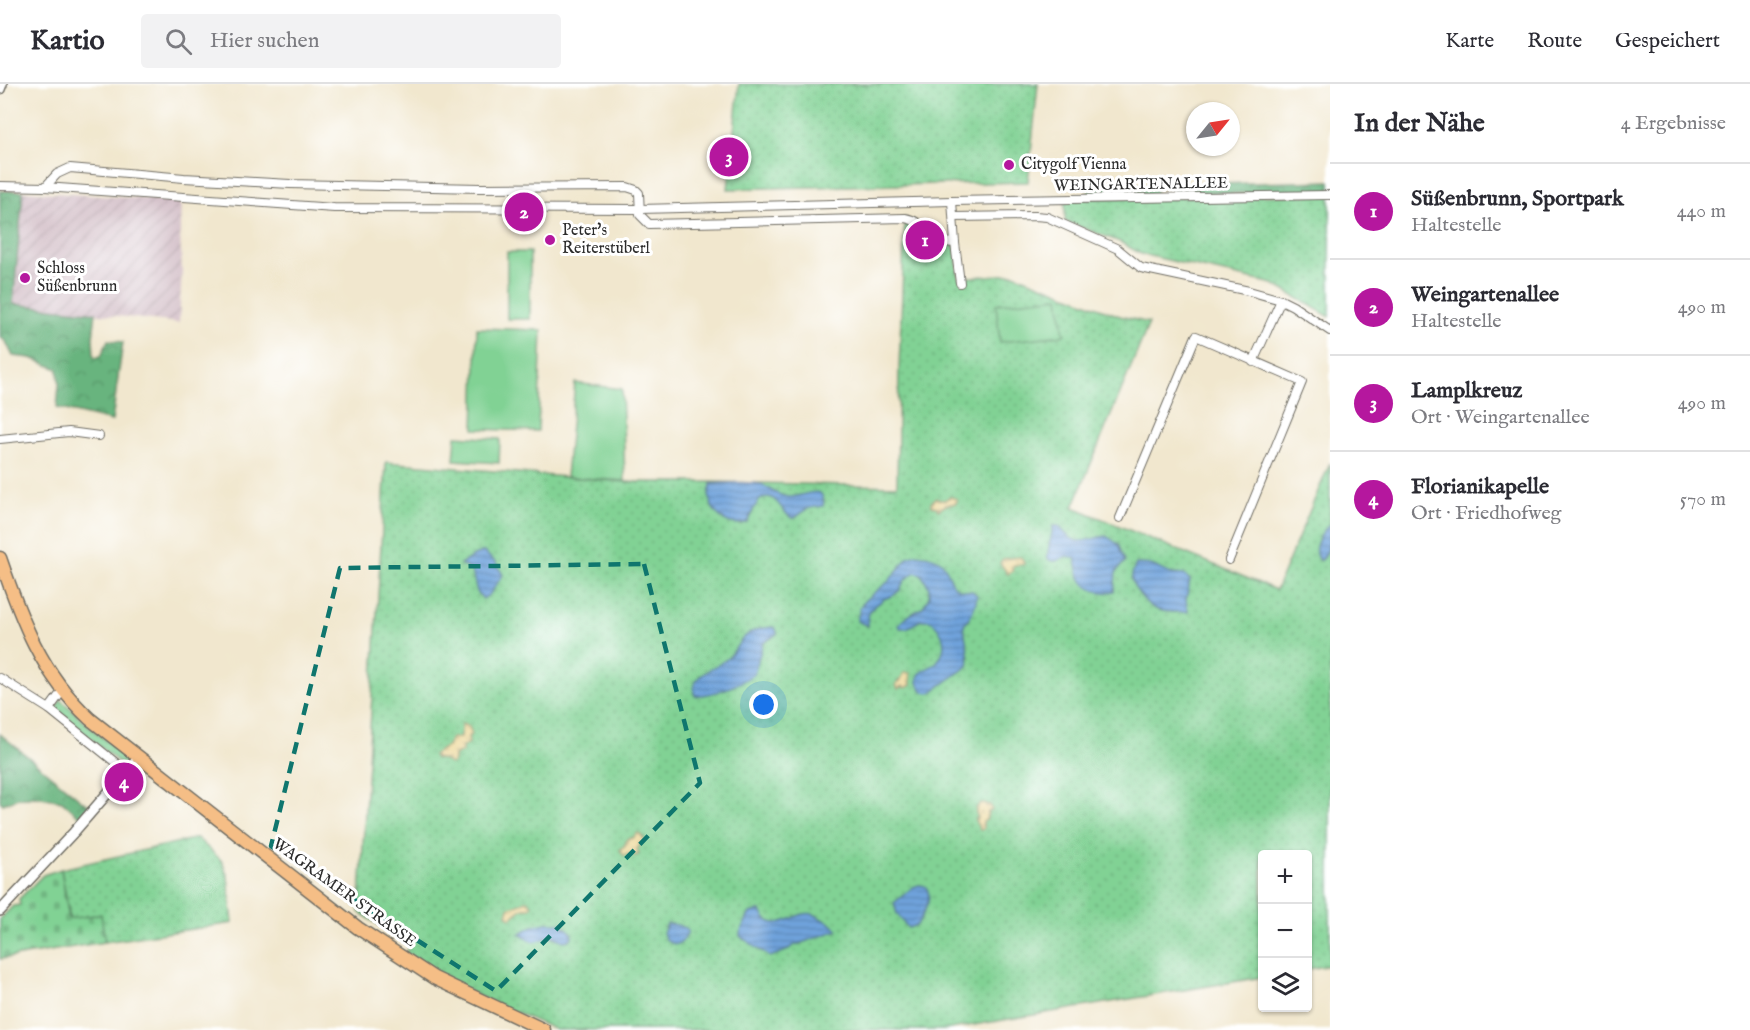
<!DOCTYPE html>
<html lang="de">
<head>
<meta charset="utf-8">
<style>
	body { margin:0; font-family:"IM FELL English",serif; background:#f2f2f3; color:#2b2b33 }
	.controls { position:absolute; right:18px; bottom:18px; display:grid; overflow:hidden; border-radius:6px; box-shadow:0 2px 4px #0004 }
	.controls button { width:54px; height:54px; display:grid; place-items:center; padding:0; border:0; border-bottom:2px solid #e1e1e2; background:#fff; color:#2b2b33; font:30px sans-serif }
	.compass { position:absolute; left:1186px; top:18px; width:54px; height:54px; border-radius:50%; background:#fff; box-shadow:0 2px 4px #0004; rotate:60deg }
	.you { position:absolute; left:764px; top:621px; width:21px; height:21px; margin:-15px; border:4px solid #fff; border-radius:50%; background:#1a73e8; box-shadow:0 0 0 9px #1a73e833 }
	.badge { display:grid; place-items:center; width:39px; height:39px; border-radius:50%; background:#b5179e; color:#fff; font-size:20px; font-weight:700 }
	.pin { position:absolute; translate:-50% -50%; border:3px solid #fff; box-shadow:0 2px 6px #0006 }
	.list { margin:0; padding:0; list-style:none }
	h2 { display:flex; justify-content:space-between; align-items:center; height:78px; margin:0; padding:0 24px; font-size:26px }
	h2 small { font-size:20px; font-weight:400; color:#7c7c81 }
	.list li { display:grid; grid-template-columns:39px 1fr auto; gap:18px; align-items:center; box-sizing:border-box; height:96px; padding:0 24px; border-top:2px solid #e1e1e2 }
	.list b { display:block; font-size:22px; white-space:nowrap }
	.list p { margin:0; font-size:20px; white-space:nowrap; color:#7c7c81 }
	.list em { font-size:20px; font-style:normal; color:#7c7c81 }
	.icon { flex:none; width:33px; height:33px; fill:none; stroke:currentColor; stroke-width:2; stroke-linecap:round; stroke-linejoin:round }
	.map { position:relative; flex:none; width:1330px; height:946px; overflow:hidden }
	header { display:flex; align-items:center; gap:36px; box-sizing:border-box; height:84px; padding:0 30px; background:#fff; border-bottom:2px solid #e1e1e2 }
	header strong { font-size:28px }
	nav { display:flex; gap:33px; margin-inline-start:auto; font-size:21px }
	.search { width:420px; height:54px; background:#f2f2f3; display:flex; align-items:center; gap:15px; box-sizing:border-box; padding:0 21px; border-radius:6px; color:#7c7c81; font-size:22px }
	main { display:flex }
	aside { flex:1; background:#fff }
	.map>svg:first-child { display:block }
</style>
</head>
<body>
<header>
<strong>Kartio</strong>
<div class="search"><svg class="icon" aria-label="search" viewBox="0 0 24 24"><circle cx="10" cy="10" r="6"/><path d="M15 15l6 6"/></svg>Hier suchen</div>
<nav><a>Karte</a><a>Route</a><a>Gespeichert</a></nav>
</header>
<main>
<div class="map">
<svg width="1330" height="946" viewBox="0 0 1330 946">
	<defs>
		<pattern id="industrial-furrows" width="10" height="10" patternUnits="userSpaceOnUse" patternTransform="scale(1.5)"><rect width="10" height="10" fill="#d2bdc6"/><path d="M-1 1l2-2M0 10L10 0M9 11l2-2" fill="none" stroke="#b4a3aa"/></pattern>
		<pattern id="grass-dots" width="8" height="8" patternUnits="userSpaceOnUse" patternTransform="scale(1.5)"><rect width="8" height="8" fill="#81d294"/><path d="M2 2h.1M6 6h.1" fill="none" stroke="#70b480" stroke-width="1.8" stroke-linecap="round"/></pattern>
		<pattern id="forest-crowns" width="20" height="18" patternUnits="userSpaceOnUse" patternTransform="scale(1.5)"><rect width="20" height="18" fill="#68b47e"/><path d="M2 6a3 3 0 1 1 6 0M12 15a3 3 0 1 1 6 0" fill="none" stroke="#569367"/></pattern>
		<pattern id="sand-dots" width="8" height="8" patternUnits="userSpaceOnUse" patternTransform="scale(1.5)"><rect width="8" height="8" fill="#eeda9e"/><path d="M2 2h.1M6 6h.1" fill="none" stroke="#cb8" stroke-width="1.8" stroke-linecap="round"/></pattern>
		<pattern id="cemetery-stones" width="16" height="16" patternUnits="userSpaceOnUse" patternTransform="scale(1.5)"><rect width="16" height="16" fill="#81d294"/><path d="M2 7V4a2 2 0 0 1 4 0v3zM10 15v-3a2 2 0 0 1 4 0v3z" fill="#70b480"/></pattern>
		<pattern id="water-rules" width="6" height="5" patternUnits="userSpaceOnUse" patternTransform="scale(1.5)"><rect width="6" height="5" fill="#6fa3dc"/><path d="M0 2.5h6" fill="none" stroke="#5b85b3"/></pattern>
	</defs>
	<rect width="100%" height="100%" fill="#fff"/>
	<filter id="ink" filterUnits="userSpaceOnUse"><feTurbulence type="fractalNoise" baseFrequency=".0167" numOctaves="2"/><feDisplacementMap in="SourceGraphic" scale="12" xChannelSelector="R" yChannelSelector="G"/><feConvolveMatrix kernelMatrix="1 2 1 2 8 2 1 2 1" color-interpolation-filters="sRGB"/></filter>
	<filter id="wash" filterUnits="userSpaceOnUse"><feTurbulence type="fractalNoise" baseFrequency=".008" numOctaves="4" result="noise"/><feDisplacementMap in="SourceGraphic" scale="24" xChannelSelector="R" yChannelSelector="G"/><feGaussianBlur stdDeviation="1.35" result="paint"/><feColorMatrix in="noise" values="0 0 0 0 0 0 0 0 0 0 0 0 0 0 0 0 0 1.4 0 .05"/><feComposite in="paint" operator="in"/></filter>
	<g filter="url(#wash)">
		<rect width="100%" height="100%" fill="#f1e7ce"/>
		<polygon fill="url(#industrial-furrows)" points="23,107 181,117 180,149 182,186 179,239 13,220"/>
		<g fill="url(#grass-dots)" stroke="#567e60" stroke-width="1.5">
			<polygon points="739,0 1038,0 1028,98 728,105"/>
			<polygon points="1330,111 1330,233 1273,200 1141,170 1120,158 1065,137 1065,115"/>
			<polygon points="905,134 930,152 955,159 959,194 1014,190 1120,232 1149,239 1073,423 1276,506 1330,379 1330,881 1308,885 1308,770 1262,770 1262,893 944,946 556,946 474,910 404,871 410,861 359,828 386,378 626,398 714,398 897,402 899,284"/>
			<polygon points="60,615 98,650 125,671 126,677 122,681 56,626"/>
			<polygon points="197,754 222,777 228,793 233,839 105,858 100,830 70,835 61,785"/>
		</g>
		<g fill="url(#forest-crowns)" stroke="#4a7054" stroke-width="1.5">
			<polygon points="1330,97 1330,107 1169,111 1175,101"/>
			<polygon points="1156,101 1156,111 1087,112 1091,102"/>
			<polygon points="0,107 23,107 13,220 96,229 93,253 94,273 101,272 108,256 123,258 112,337 57,324 59,301 58,285 31,274 13,272 6,258 0,253"/>
			<polygon points="0,650 86,720 91,721 80,733 62,717 36,712 18,714 3,720 0,717"/>
		</g>
		<g fill="url(#sand-dots)" stroke="#8c8264" stroke-width="1.5">
			<path d="M950 413 957 415 956 419 946 421 938 426 937 423 932 422 931 419 936 414C942 418 945 416 950 413Z"/>
			<polygon points="1020,473 1023,476 1024,480 1014,481 1012,484 1013,487 1008,490 1000,479 1003,475"/>
			<polygon points="904,589 910,589 911,601 906,604 902,602 898,605 896,600 900,597"/>
			<polygon points="462,640 469,643 472,650 468,653 469,659 462,663 462,668 454,672 454,677 450,680 444,676 435,674 433,671 446,663 452,654 460,654"/>
			<polygon points="980,720 990,721 992,726 988,728 986,736 983,738 983,745 980,746 975,736 978,733 976,729 976,725"/>
			<polygon points="638,749 642,752 644,756 637,765 639,769 636,772 631,769 624,772 620,766 625,761 627,755 633,754"/>
			<path d="M528 816 532 822 530 824H523L511 834 507 831 509 824C516 820 522 820 528 816Z"/>
		</g>
		<polygon fill="url(#cemetery-stones)" stroke="#567e60" stroke-width="1.5" points="61,785 69,835 101,830 105,858 0,875 0,835 13,822 20,821 19,815 43,791"/>
		<g fill="#81d294" stroke="#567e60" stroke-width="1.5">
			<rect x="507" y="168" width="23" height="67"/>
			<polygon points="1059,213 1064,251 1000,258 996,220"/>
			<polygon points="477,244 542,246 538,347 474,345"/>
			<polygon points="575,299 622,305 625,397 566,393"/>
			<polygon points="456,352 500,355 499,379 454,376"/>
		</g>
		<g fill="url(#water-rules)" stroke="#4d6784" stroke-width="1.5">
			<path d="M724 399C735 399 751 397 762 401 771 405 777 412 788 413 796 414 816 405 820 409 824 413 824 418 823 422 817 423 810 423 805 426 801 428 798 434 793 434 783 434 776 402 759 417 754 422 751 432 747 438 729 445 710 430 709 410 709 407 711 404 711 400Z"/>
			<path d="M1330 440C1330 452 1330 471 1320 477 1309 467 1321 448 1330 440Z"/>
			<path d="M1053 442H1059C1077 466 1082 455 1106 452L1118 460 1125 477 1116 488 1114 508C1102 510 1085 506 1080 493 1078 487 1077 480 1075 474L1067 472C1060 475 1055 480 1048 475 1047 463 1052 454 1053 442Z"/>
			<polygon points="481,468 484,468 496,479 503,491 490,510 483,515 477,508 472,487 460,480"/>
			<path d="M916 470C924 471 932 471 939 476 956 489 943 507 972 507L977 511C976 523 972 531 964 540 964 555 971 569 968 582L930 609 923 608C920 604 917 599 918 594 919 586 931 584 936 579 949 565 945 547 930 536H921L907 544H900L898 541 905 534 923 523 929 513V503L921 490 915 488 905 496 900 506 894 511 884 515 870 526 868 533V542L857 537 860 524 865 516 889 497 908 473Z"/>
			<path d="M1136 480C1141 480 1146 480 1151 481 1164 486 1168 492 1183 490L1190 496 1186 516 1188 528C1161 528 1153 530 1137 507 1130 496 1130 493 1136 480Z"/>
			<path d="M774 543 776 545 777 550 763 559 754 590C737 602 716 610 695 612 687 591 717 584 729 573 736 566 739 556 747 551 754 545 765 544 774 543Z"/>
			<path d="M919 801 925 802C935 813 923 829 917 841L908 844 897 830 894 819 913 803Z"/>
			<path d="M757 827H761C773 855 796 825 813 830 817 831 819 834 822 835 829 838 833 840 838 846L793 862 786 867 770 873 740 852V849L750 829Z"/>
			<polygon points="546,839 560,839 571,848 572,853 569,856 564,857 553,852 534,858 519,850 533,842"/>
			<path d="M667 840C676 840 681 841 688 847L685 854 678 860C669 860 666 857 663 849Z"/>
		</g>
	</g>
	<g filter="url(#ink)">
		<g fill="none" stroke-linecap="round" stroke-linejoin="round">
			<g stroke="#706d64" stroke-width="10">
				<g id="minor">
					<polyline points="0,102 45,103 334,124 640,125 952,117 1330,111"/>
					<path d="M45 103 57 90 70 84 184 94 290 100 480 104 627 103 636 106 639 109 640 131 649 140 905 134C929 138 923 158 955 159"/>
					<polyline points="516,104 516,124"/>
					<polyline points="952,117 955,159 960,199"/>
					<polyline points="954,133 1035,132 1047,133 1118,165 1141,184 1249,207 1281,216 1293,222 1330,247"/>
					<polyline points="1253,278 1281,216"/>
					<polyline points="0,355 69,348 99,352"/>
					<polyline points="1120,434 1196,252 1302,298 1229,476"/>
					<polyline points="0,594 49,625 121,683 125,689"/>
					<polyline points="49,625 63,606"/>
				</g>
			</g>
			<g stroke="#706d64" stroke-width="12">
				<g id="tertiary">
					<polyline points="0,5 2,0"/>
					<polyline points="0,827 74,748 139,673"/>
				</g>
			</g>
			<g stroke="#706d64" stroke-width="15">
				<path id="primary" d="M0 474C21 535 41 590 90 635L358 844 434 894 544 946"/>
			</g>
			<use href="#minor" stroke="#fff" stroke-width="8"/>
			<use href="#tertiary" stroke="#fff" stroke-width="9"/>
			<use href="#primary" stroke="#f5be86" stroke-width="12"/>
		</g>
	</g>
	<path fill="none" stroke="#0f766e" stroke-width="4.5" stroke-dasharray="12 8" stroke-linejoin="round" d="M644 480 700 699 496 907 271 762 340 484Z"/>
	<g fill="#b5179e" stroke="#fff" stroke-width="2">
		<circle cx="1009" cy="81" r="6"/>
		<circle cx="550" cy="156" r="6"/>
		<circle cx="25" cy="194" r="6"/>
	</g>
	<g text-anchor="middle" dominant-baseline="central" stroke-width="6" stroke-linejoin="round" paint-order="stroke">
		<g font-size="16" fill="#2b2b2b" stroke="#fff" text-anchor="start">
			<text x="1021" y="81">Citygolf Vienna</text>
			<text x="562" y="147">Peter's<tspan x="562" dy="18">Reiterstüberl</tspan></text>
			<text x="37" y="185">Schloss<tspan x="37" dy="18">Süßenbrunn</tspan></text>
		</g>
		<g font-size="16" fill="#2b2b2b" stroke="#fff">
			<text transform="translate(1141 101) rotate(-1)">WEINGARTENALLEE</text>
			<text transform="translate(344 809) rotate(36)">WAGRAMER STRASSE</text>
		</g>
	</g>
</svg>
<div class="controls">
<button>+</button>
<button>−</button>
<button><svg class="icon" aria-label="layers" viewBox="0 0 24 24"><path d="M12 4l9 5-9 5-9-5zM3 14l9 5 9-5"/></svg></button>
</div>
<svg class="compass" viewBox="-18 -18 36 36"><path d="M0-13l5 13h-10z" fill="#e53935"/><path d="M0 13l5-13h-10z" fill="#7c7c81"/></svg>
<div class="you"></div>
<div class="pin badge" style="left:925px;top:156px">1</div>
<div class="pin badge" style="left:524px;top:128px">2</div>
<div class="pin badge" style="left:729px;top:73px">3</div>
<div class="pin badge" style="left:124px;top:698px">4</div>
</div>
<aside>
<h2>In der Nähe<small>4 Ergebnisse</small></h2>
<ul class="list">
<li><span class="badge">1</span><div><b>Süßenbrunn, Sportpark</b><p>Haltestelle</p></div><em>440 m</em></li>
<li><span class="badge">2</span><div><b>Weingartenallee</b><p>Haltestelle</p></div><em>490 m</em></li>
<li><span class="badge">3</span><div><b>Lamplkreuz</b><p>Ort · Weingartenallee</p></div><em>490 m</em></li>
<li><span class="badge">4</span><div><b>Florianikapelle</b><p>Ort · Friedhofweg</p></div><em>570 m</em></li>
</ul>
</aside>
</main>
</body>
</html>
